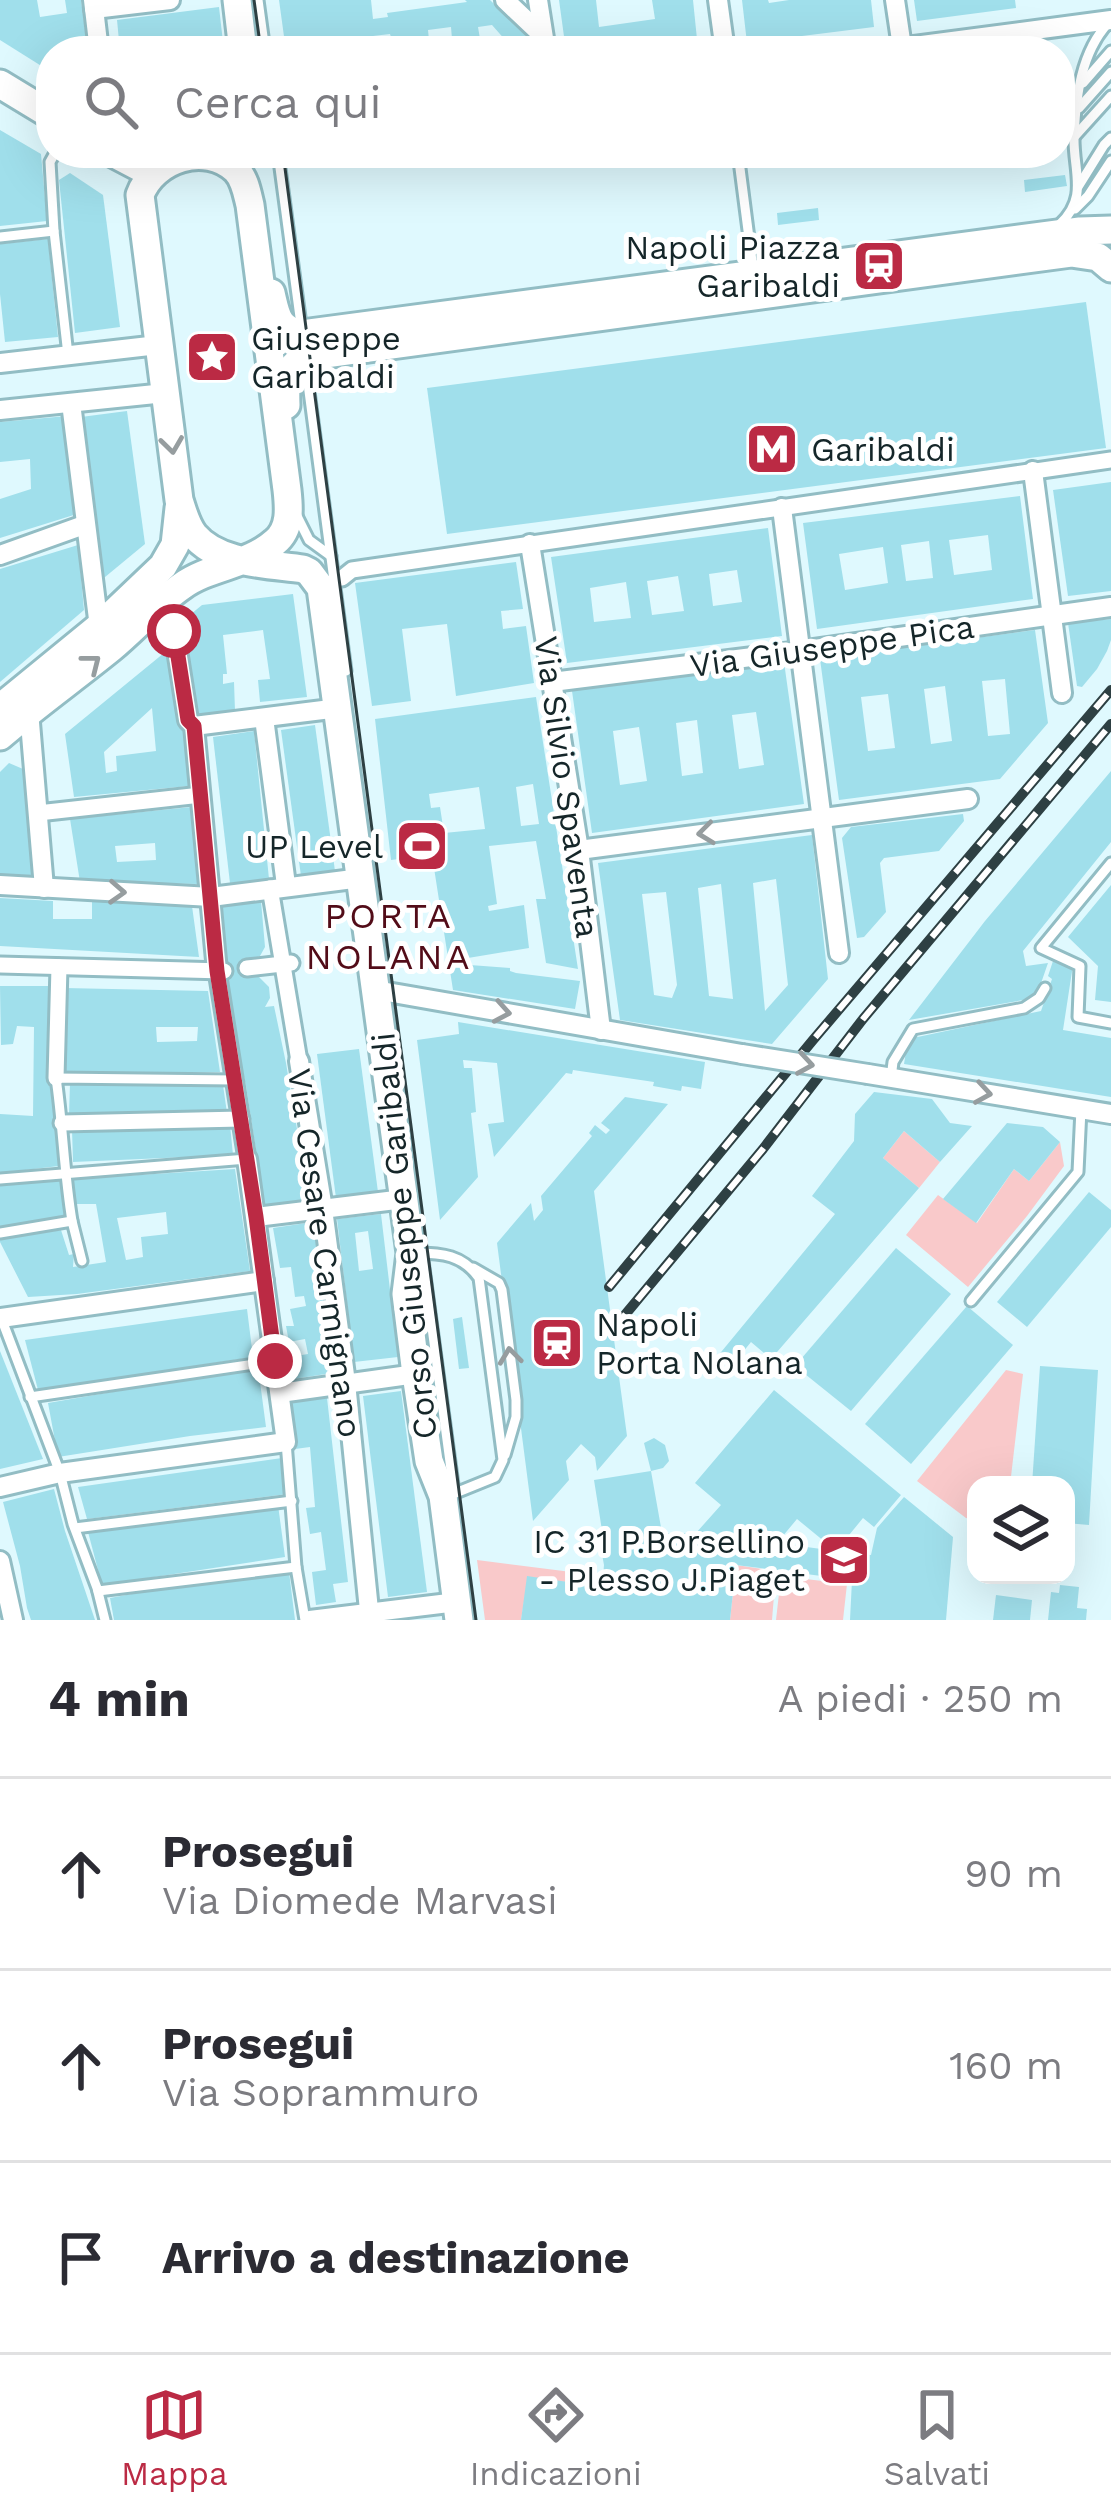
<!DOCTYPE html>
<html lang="it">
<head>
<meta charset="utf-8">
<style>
	body { margin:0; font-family:"Work Sans",sans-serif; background:#f7f7f7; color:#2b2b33 }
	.controls { position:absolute; right:36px; bottom:36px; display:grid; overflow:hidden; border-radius:24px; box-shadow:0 12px 48px #0002 }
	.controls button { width:108px; height:108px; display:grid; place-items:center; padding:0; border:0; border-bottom:3px solid #e1e1e2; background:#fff; color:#2b2b33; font:60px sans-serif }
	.stop { position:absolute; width:36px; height:36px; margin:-27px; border:9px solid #bb2a44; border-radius:50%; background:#fff }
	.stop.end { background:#bb2a44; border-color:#fff; box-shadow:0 3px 12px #0008 }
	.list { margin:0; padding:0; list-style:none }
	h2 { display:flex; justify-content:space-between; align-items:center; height:156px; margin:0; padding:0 48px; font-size:51px }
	h2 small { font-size:39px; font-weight:400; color:#7c7c81 }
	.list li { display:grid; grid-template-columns:78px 1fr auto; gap:36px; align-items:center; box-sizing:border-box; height:192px; padding:0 48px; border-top:3px solid #e1e1e2 }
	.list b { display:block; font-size:45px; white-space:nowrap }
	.list p { margin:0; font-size:39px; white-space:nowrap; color:#7c7c81 }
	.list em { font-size:39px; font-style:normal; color:#7c7c81 }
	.icon { flex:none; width:66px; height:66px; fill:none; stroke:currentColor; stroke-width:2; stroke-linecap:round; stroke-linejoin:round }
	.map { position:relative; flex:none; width:1111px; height:1620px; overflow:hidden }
	.search { position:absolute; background:#fff; box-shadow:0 12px 48px #0002; left:36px; right:36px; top:36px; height:132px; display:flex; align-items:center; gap:30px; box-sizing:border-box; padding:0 42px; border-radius:48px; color:#7c7c81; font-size:45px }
	.sheet { height:732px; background:#fff }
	nav { display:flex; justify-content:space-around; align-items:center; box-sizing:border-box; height:168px; border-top:3px solid #e1e1e2; background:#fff; font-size:33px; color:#7c7c81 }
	nav a { display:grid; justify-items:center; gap:6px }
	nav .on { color:#bb2a44 }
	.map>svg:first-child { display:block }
</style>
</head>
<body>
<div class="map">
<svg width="1111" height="1620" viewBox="0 0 1111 1620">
	<rect width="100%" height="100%" fill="#dff9fe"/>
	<g fill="#f9c9ca">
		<polygon points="904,1131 940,1162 919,1188 883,1158"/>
		<polygon points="1060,1142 1064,1166 1027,1216 968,1287 906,1235 938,1195 977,1223 1014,1169 1029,1181"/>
		<polygon points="1006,1370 1023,1374 1010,1485 976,1485 976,1520 966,1518 917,1481"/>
		<polygon points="477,1560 603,1576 602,1587 528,1577 521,1620 485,1620"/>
		<polygon points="736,1565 776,1571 772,1620 730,1620"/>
		<polygon points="781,1576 847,1584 843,1620 776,1620"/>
	</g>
	<g fill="#a0dfeb" fill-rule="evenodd">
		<polygon points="0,0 37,0 40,17 67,13 65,0 81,0 88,51 51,51 51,72 0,40"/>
		<path d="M279 0H371L373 19 388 17 387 13 467 2 465 0H490L525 34 528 51H453L451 27 428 30 430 51H404L402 36 391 37 390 34 373 36 375 51H353L352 42 317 46 318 51H286ZM492 25 507 42 481 45 478 27Z"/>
		<polygon points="559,0 596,0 599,27 655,19 652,0 693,0 698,49 566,51"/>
		<polygon points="742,0 768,0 769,3 789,0 871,0 874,27 747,43"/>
		<polygon points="914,0 1015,0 1016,8 917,21"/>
		<polygon points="219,7 224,51 190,51 189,46 156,51 120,51 117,20"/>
		<polygon points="0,130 41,154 47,221 0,226"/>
		<polygon points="70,173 103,195 120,327 75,333 59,180"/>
		<polygon points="1065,175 1067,186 1025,192 1024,180"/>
		<polygon points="818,208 819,220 778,225 777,213"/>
		<polygon points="48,239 58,337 5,342 0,294 0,244"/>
		<polygon points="1086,302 1106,448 447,534 427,388"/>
		<polygon points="127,411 145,544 99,582 81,417"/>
		<polygon points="67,416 77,514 0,538 0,499 31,489 30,459 0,462 0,422"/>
		<polygon points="1111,482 1111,591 1068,596 1053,490"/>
		<path d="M1020 496 1033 599 817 629 803 523ZM988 535 992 570 954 575 949 540ZM929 541 933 578 906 581 901 545ZM883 547 888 583 845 590 839 554Z"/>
		<path d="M768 528 782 636 567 663 551 557ZM737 570 742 602 713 606 709 574ZM678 576 684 611 652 615 647 581ZM626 582 631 618 594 622 590 588Z"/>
		<polygon points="78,545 84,610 0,682 0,569"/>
		<polygon points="516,562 523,609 501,611 503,629 526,626 534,683 456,696 447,624 402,629 411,701 372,706 355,583"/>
		<polygon points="293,594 307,697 260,702 258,680 270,679 263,630 223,635 227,674 223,674 223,684 234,682 235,711 191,716 188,687 193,687 185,619 202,605"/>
		<polygon points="1111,619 1111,640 1107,651 1097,669 1082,687 1077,686 1068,623"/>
		<path d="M1035 630 1048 723 1000 779 839 800 820 659ZM1005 679 1010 734 988 736 982 681ZM945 686 952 741 931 744 924 689ZM888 694 895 748 868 751 861 697Z"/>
		<path d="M175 644 189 786 74 797 65 734ZM152 708 156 751 116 756 117 771 106 773 104 752Z"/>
		<path d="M784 662 804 804 592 833 572 691ZM756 712 764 765 739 769 732 715ZM697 720 703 773 682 776 676 723ZM639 727 647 781 620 785 613 731Z"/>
		<path d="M536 697 578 969 546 963 536 899H546L536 841 489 846 497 904 488 906 489 911 524 905 529 948 468 958 470 965 510 968V971L516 973 580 981 575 1009 453 990 432 855 391 860 375 719ZM533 784 539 824 521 826 516 787ZM479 787 485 829 444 833 440 807 431 808 429 794Z"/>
		<polygon points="315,725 335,871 301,876 281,730"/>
		<polygon points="254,731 269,879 230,883 213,737"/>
		<polygon points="9,763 23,769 34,877 0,875 0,772"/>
		<polygon points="1111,771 1111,842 1023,951 1026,966 1048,963 1039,989 1029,999 909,1020 985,921"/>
		<path d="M192 807 199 884 80 882 70 819ZM155 843 156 860 117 862 115 846Z"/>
		<polygon points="963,814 964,821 939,851 884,858 880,863 886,912 864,937 857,938 842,838 851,827"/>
		<path d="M812 835 828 979 772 1044 620 1020 598 863ZM776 879 788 985 765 1011 753 883ZM721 884 733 999 709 996 698 888ZM666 892 677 985 672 998 654 995 642 894Z"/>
		<polygon points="1111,885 1111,1002 1095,1000 1098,966 1068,937"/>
		<polygon points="0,898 53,901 53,919 92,919 92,901 192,906 199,957 0,946"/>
		<polygon points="261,901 265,947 260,956 246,962 247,974 258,976 269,987 270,998 265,1007 274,1006 286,1063 309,1201 265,1208 246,1086 226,991 217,906"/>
		<polygon points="1053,961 1073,965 1063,1030 1111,1038 1111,1097 904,1064 908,1039 1041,1011 1052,979 1048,976"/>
		<polygon points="0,986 55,986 51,1083 59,1166 0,1173 0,1114 33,1116 34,1027 17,1026 13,1044 1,1045"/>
		<path d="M64 988 208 991 220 1072 109 1074 62 1071ZM156 1027H198L197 1041 157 1042Z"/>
		<polygon points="458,1022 705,1062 701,1089 682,1086 681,1091 653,1086 654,1082 573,1070 572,1074 566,1073 494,1157 488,1124 504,1122 497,1063 463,1060 464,1068 472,1068 476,1112 471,1113 478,1177 440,1220 417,1040 459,1034"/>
		<polygon points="359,1049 378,1192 336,1198 317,1054"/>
		<polygon points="70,1083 223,1085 227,1113 69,1115"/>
		<polygon points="874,1092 932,1099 950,1123 972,1126 940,1162 904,1131 883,1158 919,1188 771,1359 751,1342 730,1368 717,1357 835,1214 812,1196 854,1141 855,1114"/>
		<polygon points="625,1097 668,1104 594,1191 627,1436 597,1471 595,1457 581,1444 566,1461 569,1480 533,1521 497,1243 531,1203 534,1221 543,1210 541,1196 592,1136 589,1133 595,1125 606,1134 610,1130 601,1123"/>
		<polygon points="1007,1123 1043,1127 1060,1142 1029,1181 1014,1169 976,1223 943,1199"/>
		<polygon points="230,1125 233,1155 73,1162 72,1129"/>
		<path d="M235 1169 250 1271 77 1294 28 1297 0 1242V1239L61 1230 69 1255 74 1254 73 1267 106 1262 96 1204H76L73 1179ZM166 1212 168 1234 141 1237 143 1257 126 1260 117 1218Z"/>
		<polygon points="60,1177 66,1217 0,1227 0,1184"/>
		<polygon points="1089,1192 1111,1210 1111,1227 1027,1327 997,1302"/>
		<path d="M381 1214 398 1357 354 1362 337 1219ZM368 1231 373 1269 359 1271 355 1233Z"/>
		<polygon points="313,1222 338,1372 294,1379 290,1357 308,1354 305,1339 289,1342 286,1326 294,1326 290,1309 306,1306 304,1296 295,1297 291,1267 280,1268 273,1228"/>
		<polygon points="896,1248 951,1294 851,1411 795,1366"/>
		<polygon points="967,1306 1013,1345 911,1464 865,1424"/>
		<polygon points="247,1309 253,1357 38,1390 25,1340"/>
		<polygon points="462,1317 469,1368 459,1369 453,1319"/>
		<polygon points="0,1351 43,1459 0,1469"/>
		<polygon points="1040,1366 1098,1370 1089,1525 1066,1523 1066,1485 1032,1485"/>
		<polygon points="258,1367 266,1427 190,1436 58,1457 48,1403"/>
		<polygon points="774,1390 901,1495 874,1527 863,1518 836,1551 797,1519 777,1543 836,1551 871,1555 877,1528 904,1497 953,1537 946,1620 850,1620 852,1580 736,1565 730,1620 521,1620 527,1576 602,1587 604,1565 600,1543 604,1543 594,1480 651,1471 662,1533 696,1533 721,1505 695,1483"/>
		<polygon points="401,1391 427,1592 388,1597 363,1396"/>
		<polygon points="327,1398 348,1582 333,1584 336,1602 316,1605 312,1572 326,1570 321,1532 310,1534 306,1508 315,1507 310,1447 295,1449 290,1401"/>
		<polygon points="654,1438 665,1445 669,1461 663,1468 651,1471 644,1443"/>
		<polygon points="282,1458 287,1494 87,1519 78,1487"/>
		<polygon points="54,1489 65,1531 95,1620 31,1620 27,1608 20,1566 3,1502"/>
		<polygon points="278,1505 285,1557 102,1585 88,1532"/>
		<polygon points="289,1572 295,1620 114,1620 110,1598 164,1588"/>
		<polygon points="1060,1585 1079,1587 1077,1608 1087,1609 1086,1620 1048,1620 1051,1592 1059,1593"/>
		<polygon points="996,1595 1032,1600 1030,1620 993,1620"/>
	</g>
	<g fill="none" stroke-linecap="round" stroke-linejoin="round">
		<g stroke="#92bdc4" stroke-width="15">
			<g id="service">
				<polyline points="258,0 265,51"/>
				<polyline points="1083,83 1111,51"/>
				<polyline points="1079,108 1111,72"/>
				<polyline points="1075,136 1111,96"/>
				<polyline points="55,153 50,162 54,231 68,355"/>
				<polyline points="278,153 302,332"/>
				<polyline points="738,153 753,269"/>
				<polyline points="1078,187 1104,145 1111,138"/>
				<polyline points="1075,209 1088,196 1111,161"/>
				<path d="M1060 224C1089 197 1073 171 1074 136 1076 96 1081 52 1109 22"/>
				<polyline points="0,237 54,231"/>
				<polyline points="305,361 346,671"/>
				<polyline points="297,516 309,540 331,556"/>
				<polyline points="1111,863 1041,948 1080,966 1078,1017 1111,1023"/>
				<polyline points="891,1078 893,1062 913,1029 1024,1008 1039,998 1045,988"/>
				<polyline points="0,1179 247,1159"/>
				<path d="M72 1221C64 1173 63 1126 56 1078L234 1080"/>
				<polyline points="0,1233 72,1221 82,1261"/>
				<path d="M416 1253C442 1253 463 1255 479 1278L503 1460 495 1477 453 1494"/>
				<polyline points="422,1253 454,1492"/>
				<polyline points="473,1268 499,1283 502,1290 516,1400 516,1417 505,1455"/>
				<polyline points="971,1301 1078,1172 1081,1109"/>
				<polyline points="2,1320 60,1473 73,1524 97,1588 105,1620"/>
				<polyline points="30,1397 275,1361"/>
				<polyline points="286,1442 296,1567 305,1620"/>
				<polyline points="75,1528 292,1501"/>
				<polyline points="98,1591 296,1567"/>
			</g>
		</g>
		<g stroke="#92bdc4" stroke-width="21">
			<g id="pedestrian">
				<polyline points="342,578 352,570 1111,460"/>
				<polyline points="38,813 201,795"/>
				<polyline points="270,888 299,1061"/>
				<polyline points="0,965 224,971"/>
				<polyline points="247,968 291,963"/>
				<polyline points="217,971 247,1159"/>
				<polyline points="56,1078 59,967"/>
				<polyline points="62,1123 241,1119"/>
			</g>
		</g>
		<g stroke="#92bdc4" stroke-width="24">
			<g id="minor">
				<polyline points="93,0 99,51"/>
				<polyline points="505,0 543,36"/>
				<polyline points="538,0 546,51"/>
				<polyline points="718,0 725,51"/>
				<polyline points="895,0 902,47"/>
				<polyline points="94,9 170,0"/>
				<polyline points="876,51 1111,20"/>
				<polyline points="0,363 158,345"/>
				<polyline points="71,403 99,627"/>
				<polyline points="0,410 165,393"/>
				<polyline points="1033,471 1062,693"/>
				<polyline points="782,508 839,953"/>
				<polyline points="530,544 579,850 601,1030"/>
				<polyline points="0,555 84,525"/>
				<polyline points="165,601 174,631 188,720 194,726 217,971"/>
				<polyline points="552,682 800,651 1111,607"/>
				<polyline points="29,711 44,888"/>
				<polyline points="264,718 286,885"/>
				<polyline points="194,726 339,708"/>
				<polyline points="579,850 968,799"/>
				<polyline points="0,885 211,897 361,878"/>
				<polyline points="377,993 387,992 742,1054"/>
				<polyline points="299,1061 323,1209 346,1383 370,1620"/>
				<polyline points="868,1074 1111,1114"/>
				<polyline points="256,1217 404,1199"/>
				<polyline points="1,1318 264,1281"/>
				<polyline points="280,1393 416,1374"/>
				<polyline points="0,1487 60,1473 286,1442 247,1159"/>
				<polyline points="0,1561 13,1620"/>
				<polyline points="310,1620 457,1602"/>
			</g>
		</g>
		<g stroke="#92bdc4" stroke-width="33">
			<g id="secondary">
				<polyline points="237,0 243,51"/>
				<polyline points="0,84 51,115"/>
				<polyline points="113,153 151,173"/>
				<path d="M271 293C276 314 277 330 302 334L1080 231 1111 230"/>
				<path d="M286 405C285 382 285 365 310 356L1071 253 1098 257 1111 268"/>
				<polyline points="0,708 99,627 163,566 175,545 179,508"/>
				<path d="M0 736C36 705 74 678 111 648 135 628 156 604 182 586 209 566 250 565 275 542 291 529 289 508 287 490L250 205C247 193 245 179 236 170 205 141 153 159 140 195L179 500C183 512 186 525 194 535 218 564 268 564 303 569L309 572 321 588 411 1253 406 1294 416 1374 429 1461 443 1496 459 1620"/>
			</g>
		</g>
		<use href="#service" stroke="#fff" stroke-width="9"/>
		<use href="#pedestrian" stroke="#fff" stroke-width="15"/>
		<use href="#minor" stroke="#fff" stroke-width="18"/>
		<use href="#secondary" stroke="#fff" stroke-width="27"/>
		<g stroke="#2e4043" stroke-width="3">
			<polyline points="254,0 261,51"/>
			<polyline points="283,153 476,1620"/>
		</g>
		<g stroke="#2e4043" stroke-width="10">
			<g id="rail">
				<polyline points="609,1287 813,1040 1111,690"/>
				<polyline points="614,1328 763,1149 863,1019 1111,724"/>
			</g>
		</g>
		<use href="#rail" stroke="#fff" stroke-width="6" stroke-dasharray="18" stroke-linecap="butt"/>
		<g stroke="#92bdc4" stroke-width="24" stroke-linecap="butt">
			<polyline id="minor-bridge" points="742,1054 868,1074"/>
		</g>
		<use href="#minor-bridge" stroke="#fff" stroke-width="18"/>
	</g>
	<defs><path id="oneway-chevron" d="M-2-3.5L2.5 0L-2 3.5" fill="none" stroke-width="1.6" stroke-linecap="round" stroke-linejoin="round" transform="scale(3)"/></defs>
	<g stroke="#969d9f">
		<use href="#oneway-chevron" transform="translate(172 445) rotate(82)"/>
		<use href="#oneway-chevron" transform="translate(92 663) rotate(-38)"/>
		<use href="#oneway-chevron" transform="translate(706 833) rotate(173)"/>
		<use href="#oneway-chevron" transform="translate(117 892) rotate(3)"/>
		<use href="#oneway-chevron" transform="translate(502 1012) rotate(10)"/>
		<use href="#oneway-chevron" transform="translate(805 1064) rotate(9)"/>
		<use href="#oneway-chevron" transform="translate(983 1093) rotate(9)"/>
		<use href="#oneway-chevron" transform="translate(510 1356) rotate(-97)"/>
	</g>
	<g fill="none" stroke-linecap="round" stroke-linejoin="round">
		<polyline stroke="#bb2a44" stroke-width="15" points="174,631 188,720 194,726 217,971 256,1217 275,1361"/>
	</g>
	<defs>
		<g id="station-square" transform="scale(2.7)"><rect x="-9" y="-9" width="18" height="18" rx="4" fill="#bb2a44" stroke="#fff"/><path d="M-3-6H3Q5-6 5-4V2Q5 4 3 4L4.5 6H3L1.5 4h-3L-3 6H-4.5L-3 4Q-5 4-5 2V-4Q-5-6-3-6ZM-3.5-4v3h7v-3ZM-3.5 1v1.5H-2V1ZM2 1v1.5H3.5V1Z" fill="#fff"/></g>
		<g id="sight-square" transform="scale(2.7)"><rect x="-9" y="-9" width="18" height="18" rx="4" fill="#bb2a44" stroke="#fff"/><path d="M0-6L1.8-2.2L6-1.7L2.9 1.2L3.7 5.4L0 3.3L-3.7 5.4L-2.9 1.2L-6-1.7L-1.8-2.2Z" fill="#fff"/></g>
		<g id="metro-square" transform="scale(2.7)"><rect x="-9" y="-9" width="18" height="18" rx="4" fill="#bb2a44" stroke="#fff"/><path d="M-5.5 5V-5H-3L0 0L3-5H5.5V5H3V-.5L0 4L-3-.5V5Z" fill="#fff"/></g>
		<g id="stadium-square" transform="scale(2.7)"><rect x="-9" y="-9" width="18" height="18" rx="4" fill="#bb2a44" stroke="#fff"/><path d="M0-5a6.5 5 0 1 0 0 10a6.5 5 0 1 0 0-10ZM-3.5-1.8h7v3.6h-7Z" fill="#fff"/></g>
		<g id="school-square" transform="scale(2.7)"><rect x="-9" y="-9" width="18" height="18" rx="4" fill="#bb2a44" stroke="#fff"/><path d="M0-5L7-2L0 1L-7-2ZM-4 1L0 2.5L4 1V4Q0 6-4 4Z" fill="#fff"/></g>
	</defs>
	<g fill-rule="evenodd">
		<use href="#station-square" x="879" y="266"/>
		<use href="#sight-square" x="212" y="357"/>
		<use href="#metro-square" x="772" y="449"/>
		<use href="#stadium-square" x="422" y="846"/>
		<use href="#station-square" x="557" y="1343"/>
		<use href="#school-square" x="844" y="1560"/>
	</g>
	<g text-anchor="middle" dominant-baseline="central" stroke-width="10" stroke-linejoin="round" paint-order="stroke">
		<g font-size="33" fill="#152629" stroke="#fff" text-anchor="end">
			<text x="840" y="247">Napoli Piazza<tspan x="840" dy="38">Garibaldi</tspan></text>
			<text x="251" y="338" text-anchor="start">Giuseppe<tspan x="251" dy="38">Garibaldi</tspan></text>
			<text x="811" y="449" text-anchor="start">Garibaldi</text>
			<text x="383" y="846">UP Level</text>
			<text x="596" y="1324" text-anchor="start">Napoli<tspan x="596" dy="38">Porta Nolana</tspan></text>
			<text x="805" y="1541">IC 31 P.Borsellino<tspan x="805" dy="38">- Plesso J.Piaget</tspan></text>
		</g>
		<g font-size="33" fill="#152629" stroke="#fff">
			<text transform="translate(832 646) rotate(-8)">Via Giuseppe Pica</text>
			<text transform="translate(567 787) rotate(82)">Via Silvio Spaventa</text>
			<text transform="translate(404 1236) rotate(-96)">Corso Giuseppe Garibaldi</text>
			<text transform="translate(325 1253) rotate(82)">Via Cesare Carmignano</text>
		</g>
		<g font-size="36" letter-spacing="3" fill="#520c18" stroke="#fff">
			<text x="389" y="916">PORTA<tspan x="389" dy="41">NOLANA</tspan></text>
		</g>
	</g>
</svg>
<div class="controls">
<button><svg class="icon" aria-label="layers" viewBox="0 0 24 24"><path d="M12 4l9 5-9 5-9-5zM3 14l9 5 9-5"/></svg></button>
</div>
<div class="stop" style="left:174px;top:631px"></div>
<div class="stop end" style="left:275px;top:1361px"></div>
<div class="search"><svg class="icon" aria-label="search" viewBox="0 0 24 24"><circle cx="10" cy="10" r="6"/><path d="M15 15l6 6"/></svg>Cerca qui</div>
</div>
<section class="sheet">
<h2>4 min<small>A piedi · 250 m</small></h2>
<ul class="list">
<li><svg class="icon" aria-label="ahead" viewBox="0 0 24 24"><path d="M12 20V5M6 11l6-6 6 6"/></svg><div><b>Prosegui</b><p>Via Diomede Marvasi</p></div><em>90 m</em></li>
<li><svg class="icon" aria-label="ahead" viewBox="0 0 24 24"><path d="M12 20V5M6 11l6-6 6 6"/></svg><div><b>Prosegui</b><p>Via Soprammuro</p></div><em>160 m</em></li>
<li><svg class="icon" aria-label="arrive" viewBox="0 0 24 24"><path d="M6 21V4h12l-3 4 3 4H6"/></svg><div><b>Arrivo a destinazione</b></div></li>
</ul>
</section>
<nav>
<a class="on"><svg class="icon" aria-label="map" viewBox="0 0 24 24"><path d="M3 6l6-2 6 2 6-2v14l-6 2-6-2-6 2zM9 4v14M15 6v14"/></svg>Mappa</a>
<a><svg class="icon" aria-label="directions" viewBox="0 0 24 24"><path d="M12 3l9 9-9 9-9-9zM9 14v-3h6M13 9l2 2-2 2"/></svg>Indicazioni</a>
<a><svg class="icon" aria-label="saved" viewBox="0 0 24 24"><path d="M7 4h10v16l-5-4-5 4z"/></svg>Salvati</a>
</nav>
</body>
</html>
